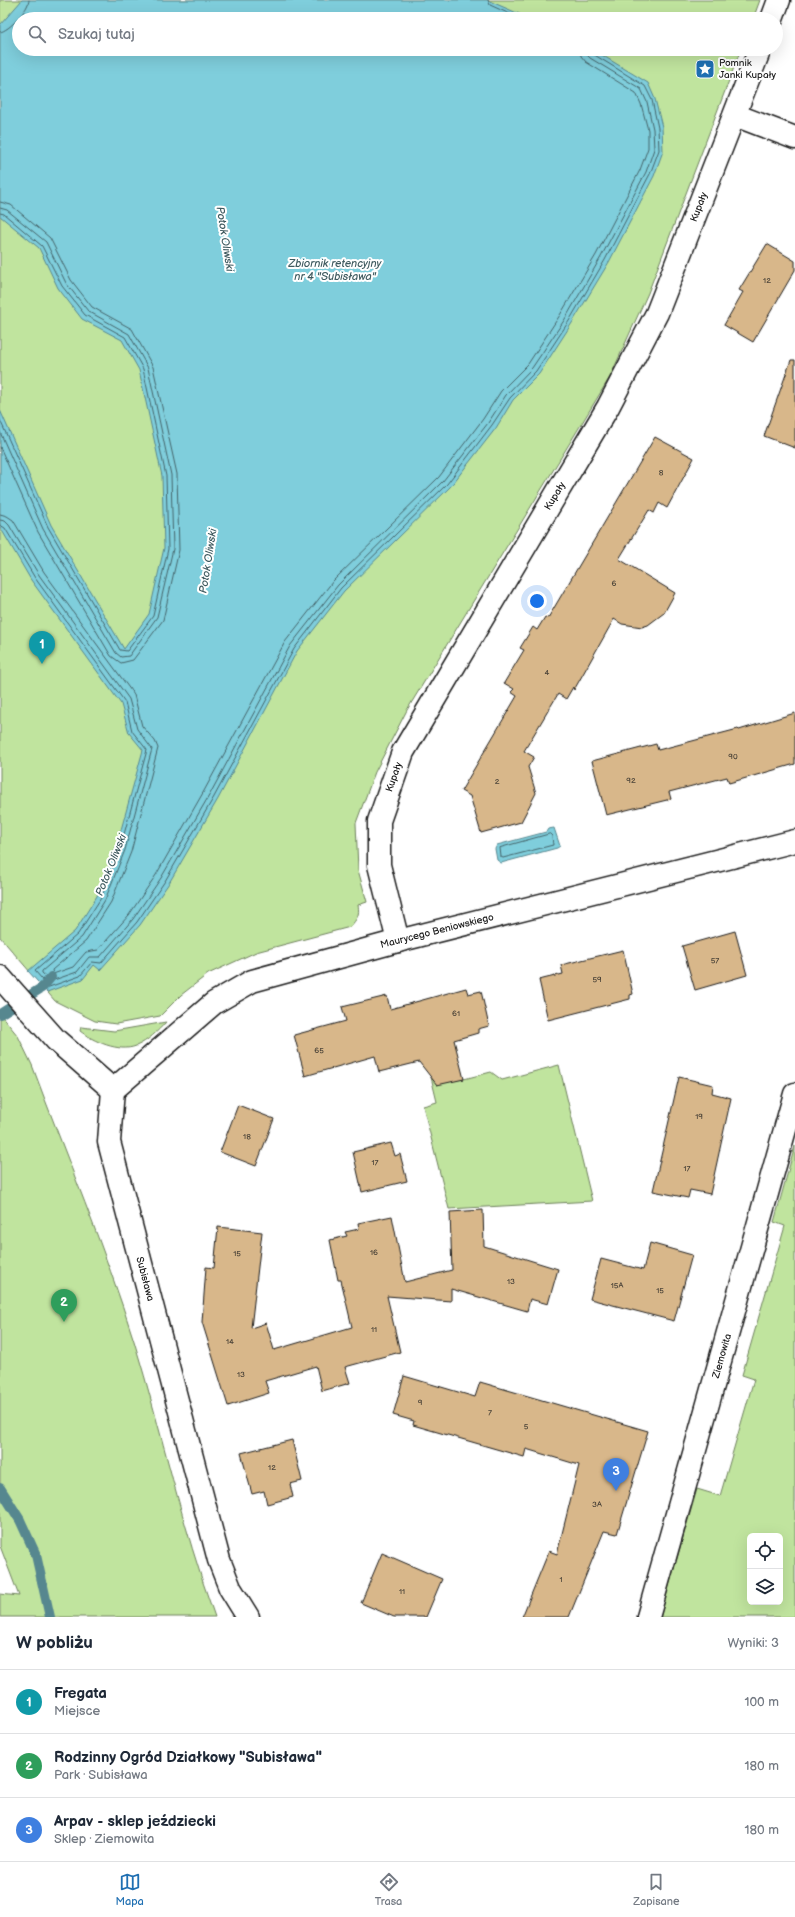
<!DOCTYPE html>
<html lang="pl">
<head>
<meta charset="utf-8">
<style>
	body { margin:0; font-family:"Balsamiq Sans",sans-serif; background:#f6f6f7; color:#1f2937 }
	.controls { position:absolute; right:12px; bottom:12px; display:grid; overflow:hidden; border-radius:6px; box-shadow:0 4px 16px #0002 }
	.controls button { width:36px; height:36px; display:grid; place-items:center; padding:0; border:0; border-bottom:1px solid #e0e1e3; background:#fff; color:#1f2937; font:20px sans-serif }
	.you { position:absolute; left:537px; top:601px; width:14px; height:14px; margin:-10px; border:3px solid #fff; border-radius:50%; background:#1a73e8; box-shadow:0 0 0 6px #1a73e833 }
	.badge { display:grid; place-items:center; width:26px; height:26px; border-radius:50%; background:#1f6fb2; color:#fff; font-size:13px; font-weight:700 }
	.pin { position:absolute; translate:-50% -33px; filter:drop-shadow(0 1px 2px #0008) }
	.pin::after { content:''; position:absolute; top:21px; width:14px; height:12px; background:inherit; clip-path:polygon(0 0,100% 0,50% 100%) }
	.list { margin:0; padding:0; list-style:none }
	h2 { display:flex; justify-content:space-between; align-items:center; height:52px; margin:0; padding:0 16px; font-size:17px }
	h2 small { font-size:13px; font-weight:400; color:#747a83 }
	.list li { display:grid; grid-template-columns:26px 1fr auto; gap:12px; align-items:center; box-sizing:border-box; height:64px; padding:0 16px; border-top:1px solid #e0e1e3 }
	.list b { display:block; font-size:15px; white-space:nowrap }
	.list p { margin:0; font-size:13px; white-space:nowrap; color:#747a83 }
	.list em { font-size:13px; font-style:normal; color:#747a83 }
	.icon { flex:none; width:22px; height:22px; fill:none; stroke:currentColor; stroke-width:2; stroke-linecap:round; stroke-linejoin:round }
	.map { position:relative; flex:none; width:795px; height:1617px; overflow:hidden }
	.search { position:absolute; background:#fff; box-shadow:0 4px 16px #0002; left:12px; right:12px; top:12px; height:44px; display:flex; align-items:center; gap:10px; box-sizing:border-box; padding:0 14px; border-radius:22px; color:#747a83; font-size:15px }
	.sheet { height:244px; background:#fff }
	nav { display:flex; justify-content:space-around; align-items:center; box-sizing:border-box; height:56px; border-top:1px solid #e0e1e3; background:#fff; font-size:11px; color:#747a83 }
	nav a { display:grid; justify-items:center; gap:2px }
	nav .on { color:#1f6fb2 }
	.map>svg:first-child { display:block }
</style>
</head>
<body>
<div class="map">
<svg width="795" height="1617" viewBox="0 0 795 1617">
	<rect width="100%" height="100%" fill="#fff"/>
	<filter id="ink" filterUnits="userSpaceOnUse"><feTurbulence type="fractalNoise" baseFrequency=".025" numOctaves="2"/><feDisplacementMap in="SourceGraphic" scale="8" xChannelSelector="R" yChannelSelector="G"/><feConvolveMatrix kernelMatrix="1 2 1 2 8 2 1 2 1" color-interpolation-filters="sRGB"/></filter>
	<g filter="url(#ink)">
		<g fill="#c0e49e" stroke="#6e805d" fill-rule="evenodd">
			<path d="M0 0H760L753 19H19V49H741L648 293 610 377 407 710 375 772 356 823 358 870 367 902 358 905C360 915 357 919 350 927L256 952 208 974 181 995 160 1016 116 1024 95 1021 55 1001 0 937Z"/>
			<path d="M0 1014 18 1036 32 1065C66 1157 105 1248 134 1341 162 1432 182 1527 215 1617H0V1594L19 1596 0 1546Z"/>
			<path d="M166 1022C158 1031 148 1041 136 1046 119 1053 93 1041 80 1031L81 1027 114 1031Z"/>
			<polygon points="559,1065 592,1201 449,1209 423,1106 437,1102 431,1077 435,1082 464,1079 491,1072 502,1080"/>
			<path d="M795 1146V1617H660L697 1489 720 1496 754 1379 742 1375 785 1226 774 1222ZM750 1536H780V1602H750Z"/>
		</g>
		<g fill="#7fcedc" stroke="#57878f">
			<polygon points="22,0 487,0 531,19 19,19 19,49 592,49 648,83 655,99 662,127 663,151 654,176 609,262 572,323 539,374 513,400 496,428 450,487 344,591 297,651 218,799 169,883 140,925 100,970 94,965 83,979 47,992 28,971 75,931 97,896 116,848 143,750 129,733 121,704 31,580 0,527 0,410 51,525 124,649 149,614 164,548 162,476 139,370 122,340 82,319 58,288 39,248 0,216 0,25"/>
			<polygon points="554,828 560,846 557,848 501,863 497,860 495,849 497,845 546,832 548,829"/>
		</g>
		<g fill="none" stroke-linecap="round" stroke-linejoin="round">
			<g stroke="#446369" stroke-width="1">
				<polyline points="488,0 490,5 521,19"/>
				<path d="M0 32C9 31 29 9 29 0"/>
				<polyline points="0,202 11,205 50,238 71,280 92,307 132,329 153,367 177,474 179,550 163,620 133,660 121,663 111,656 38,532 0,447"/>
				<polyline points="0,208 7,210 46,242 66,283 88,311 129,334 148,368 171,475 173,549 157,617 129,656 121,657 116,653 43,529 0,432"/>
				<polyline points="0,213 4,214 42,246 62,286 85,315 125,337 143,369 166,476 168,549 153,616 127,651 120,650 48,527 0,420"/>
				<polyline points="0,514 7,516 13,520 44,572 134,695 142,726 155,741 158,748 131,852 111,902 86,941 52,970 53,974 73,967 86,952 98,950 129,915 156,875 204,791 285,642 333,581 439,477 483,419 501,391 528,364 560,315 596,255 640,170 648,148 648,130 641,104 636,93 586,62 581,56 580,49"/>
				<polyline points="0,520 5,521 9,525 39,575 129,699 137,729 152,749 125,850 105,900 82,937 42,971 42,973 51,981 77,972 89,957 100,957 133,919 161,878 210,794 290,646 338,585 443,481 488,423 506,395 532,368 565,319 601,257 646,172 654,149 653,129 647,102 641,89 590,58 587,55 586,49"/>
				<polyline points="0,525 5,528 35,578 125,702 132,731 147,750 120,849 101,898 78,934 35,971 49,987 80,976 92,962 101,963 137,922 165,881 214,797 294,649 341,588 447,484 492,425 510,398 536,371 569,321 605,260 650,174 659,150 658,128 652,100 645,86 593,54 591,49"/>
				<polygon points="550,834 552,836 553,845 503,858 501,857 500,848"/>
			</g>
			<g stroke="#57878f" stroke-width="10">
				<polyline points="0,1014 43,987 51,977"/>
				<polyline points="0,1488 20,1520 36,1555 50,1617"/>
			</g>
		</g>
		<g fill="#d8b78a" stroke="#1c1c1c">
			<polygon points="767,244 795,261 795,270 753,342 724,325 743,292 739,290"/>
			<polygon points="791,360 795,360 795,448 764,436"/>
			<polygon points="655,437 694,458 667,508 659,503 654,513 649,510 619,559 675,593 664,613 648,625 642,627 622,624 614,619 574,690 573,687 566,699 558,694 524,751 534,757 528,767 536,793 521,822 481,833 470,796 461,791 517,696 511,692 514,689 504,683 524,650 520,648 533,627 537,630 545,617 548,618"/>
			<polygon points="795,713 795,764 729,783 727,777 669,792 671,799 606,815 592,761 656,744 658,750 738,729 739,730"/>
			<polygon points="735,931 747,975 695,990 682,946"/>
			<polygon points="623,950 633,994 630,995 630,999 548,1020 539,980 563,974 561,965"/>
			<polygon points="466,988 468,994 481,991 489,1026 478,1029 478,1033 454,1040 464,1079 437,1085 419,1062 379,1072 375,1056 305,1076 294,1035 346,1021 342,1007 387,996 390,1009"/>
			<polygon points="679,1077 713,1085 712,1093 731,1098 710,1194 690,1190 688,1198 653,1191"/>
			<polygon points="238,1105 274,1119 256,1166 220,1152"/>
			<polygon points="391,1143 395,1156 400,1154 407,1181 362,1192 353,1152"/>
			<polygon points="483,1210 484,1246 558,1269 548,1304 530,1299 527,1311 451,1289 451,1301 387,1296 400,1352 345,1367 350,1383 322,1391 316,1366 265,1381 269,1393 228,1406 202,1322 206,1267 214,1268 218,1227 262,1232 251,1328 266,1323 274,1350 352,1327 341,1280 338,1280 330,1240 347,1236 345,1232 359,1229 358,1223 392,1216 405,1282 452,1270 450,1212"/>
			<polygon points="650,1243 692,1255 674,1321 590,1299 601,1259 643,1270"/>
			<polygon points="404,1376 475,1397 480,1382 648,1431 617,1534 604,1531 569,1617 522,1617 549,1551 557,1554 579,1465 526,1449 524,1457 413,1425 414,1421 393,1415"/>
			<polygon points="292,1440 302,1481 290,1484 293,1497 267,1504 264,1491 252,1494 241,1453"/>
			<polygon points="382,1553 442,1579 426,1617 394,1617 361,1603"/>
		</g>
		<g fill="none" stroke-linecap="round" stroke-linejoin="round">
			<g stroke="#1c1c1c" stroke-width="25">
				<g id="minor">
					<polyline points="772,19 779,0"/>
					<polyline points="735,115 795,138"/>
					<polyline points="398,941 379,865 379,821 403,752 608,407 657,313 760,49"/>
					<polyline points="0,977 56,1040 113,1090"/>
					<polyline points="113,1090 214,1003 252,981 398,941 795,841"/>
					<polyline points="113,1090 109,1142 219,1560 230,1588 248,1617"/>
					<polyline points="648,1617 795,1094"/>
				</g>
			</g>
			<use href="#minor" stroke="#fff" stroke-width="22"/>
		</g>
	</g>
	<defs>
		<g id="sight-square" transform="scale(1)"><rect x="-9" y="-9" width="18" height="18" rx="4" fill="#1f6fb2" stroke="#fff"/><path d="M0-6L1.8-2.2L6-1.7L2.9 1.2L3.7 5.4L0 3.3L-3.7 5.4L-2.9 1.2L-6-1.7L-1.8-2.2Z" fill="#fff"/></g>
	</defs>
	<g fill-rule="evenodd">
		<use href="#sight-square" x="705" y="69"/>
	</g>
	<g text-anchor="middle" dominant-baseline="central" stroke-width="4" stroke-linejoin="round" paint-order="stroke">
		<g font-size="8" fill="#4b4338">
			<text x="767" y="280">12</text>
			<text x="661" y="472">8</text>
			<text x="614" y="583">6</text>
			<text x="547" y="672">4</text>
			<text x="733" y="756">90</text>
			<text x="631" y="780">92</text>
			<text x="497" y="781">2</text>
			<text x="715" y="960">57</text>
			<text x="597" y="979">59</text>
			<text x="456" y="1013">61</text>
			<text x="319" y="1050">65</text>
			<text x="699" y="1116">19</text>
			<text x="247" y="1136">18</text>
			<text x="375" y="1162">17</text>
			<text x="687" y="1168">17</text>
			<text x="374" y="1252">16</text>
			<text x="237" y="1253">15</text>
			<text x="511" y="1281">13</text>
			<text x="617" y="1285">15A</text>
			<text x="660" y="1290">15</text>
			<text x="374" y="1329">11</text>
			<text x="230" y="1341">14</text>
			<text x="241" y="1374">13</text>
			<text x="420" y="1402">9</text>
			<text x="490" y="1412">7</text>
			<text x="526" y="1426">5</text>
			<text x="272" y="1467">12</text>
			<text x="597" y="1504">3A</text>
			<text x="561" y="1579">1</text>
			<text x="402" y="1591">11</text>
		</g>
		<g font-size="10" fill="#1c1c1c" stroke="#fff" text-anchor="start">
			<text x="719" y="63">Pomnik<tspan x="719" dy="12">Janki Kupały</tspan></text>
		</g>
		<g font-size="10" fill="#1c1c1c" stroke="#fff">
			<text transform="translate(699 207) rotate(-69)">Kupały</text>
			<text transform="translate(555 496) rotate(-59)">Kupały</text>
			<text transform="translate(394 777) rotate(-71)">Kupały</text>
			<text transform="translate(437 931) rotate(-14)">Maurycego Beniowskiego</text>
			<text transform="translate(145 1279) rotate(75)">Subisława</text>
			<text transform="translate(722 1356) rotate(-74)">Ziemowita</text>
		</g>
		<g font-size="11" font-style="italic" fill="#3f5a5f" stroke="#fff">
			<text transform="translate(225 239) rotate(81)">Potok Oliwski</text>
			<text x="335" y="263">Zbiornik retencyjny<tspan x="335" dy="13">nr 4 "Subisława"</tspan></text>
			<text transform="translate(208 561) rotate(-81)">Potok Oliwski</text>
			<text transform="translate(111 865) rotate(-68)">Potok Oliwski</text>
		</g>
	</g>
</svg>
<div class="controls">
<button><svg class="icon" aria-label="locate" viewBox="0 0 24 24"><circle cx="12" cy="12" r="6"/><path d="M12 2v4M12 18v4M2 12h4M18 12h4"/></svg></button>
<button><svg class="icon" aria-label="layers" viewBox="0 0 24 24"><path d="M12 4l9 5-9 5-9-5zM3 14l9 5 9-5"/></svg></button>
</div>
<div class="you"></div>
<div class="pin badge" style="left:42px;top:664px;background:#0f9aa8">1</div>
<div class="pin badge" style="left:64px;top:1322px;background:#2e9e5b">2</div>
<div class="pin badge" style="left:616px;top:1491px;background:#3f7fe0">3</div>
<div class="search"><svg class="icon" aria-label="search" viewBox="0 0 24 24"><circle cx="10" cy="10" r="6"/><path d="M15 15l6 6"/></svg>Szukaj tutaj</div>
</div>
<section class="sheet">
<h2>W pobliżu<small>Wyniki: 3</small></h2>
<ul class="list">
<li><span class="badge" style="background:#0f9aa8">1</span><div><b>Fregata</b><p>Miejsce</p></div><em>100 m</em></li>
<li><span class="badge" style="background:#2e9e5b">2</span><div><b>Rodzinny Ogród Działkowy &quot;Subisława&quot;</b><p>Park · Subisława</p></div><em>180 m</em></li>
<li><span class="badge" style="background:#3f7fe0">3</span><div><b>Arpav - sklep jeździecki</b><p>Sklep · Ziemowita</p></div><em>180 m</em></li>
</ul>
</section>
<nav>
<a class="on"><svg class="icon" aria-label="map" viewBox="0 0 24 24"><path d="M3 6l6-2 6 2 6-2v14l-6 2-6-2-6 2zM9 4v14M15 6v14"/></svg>Mapa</a>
<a><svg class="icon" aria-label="directions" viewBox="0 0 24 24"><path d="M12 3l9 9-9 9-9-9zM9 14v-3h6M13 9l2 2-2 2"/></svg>Trasa</a>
<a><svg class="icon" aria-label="saved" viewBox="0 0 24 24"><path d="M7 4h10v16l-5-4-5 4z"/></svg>Zapisane</a>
</nav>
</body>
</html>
